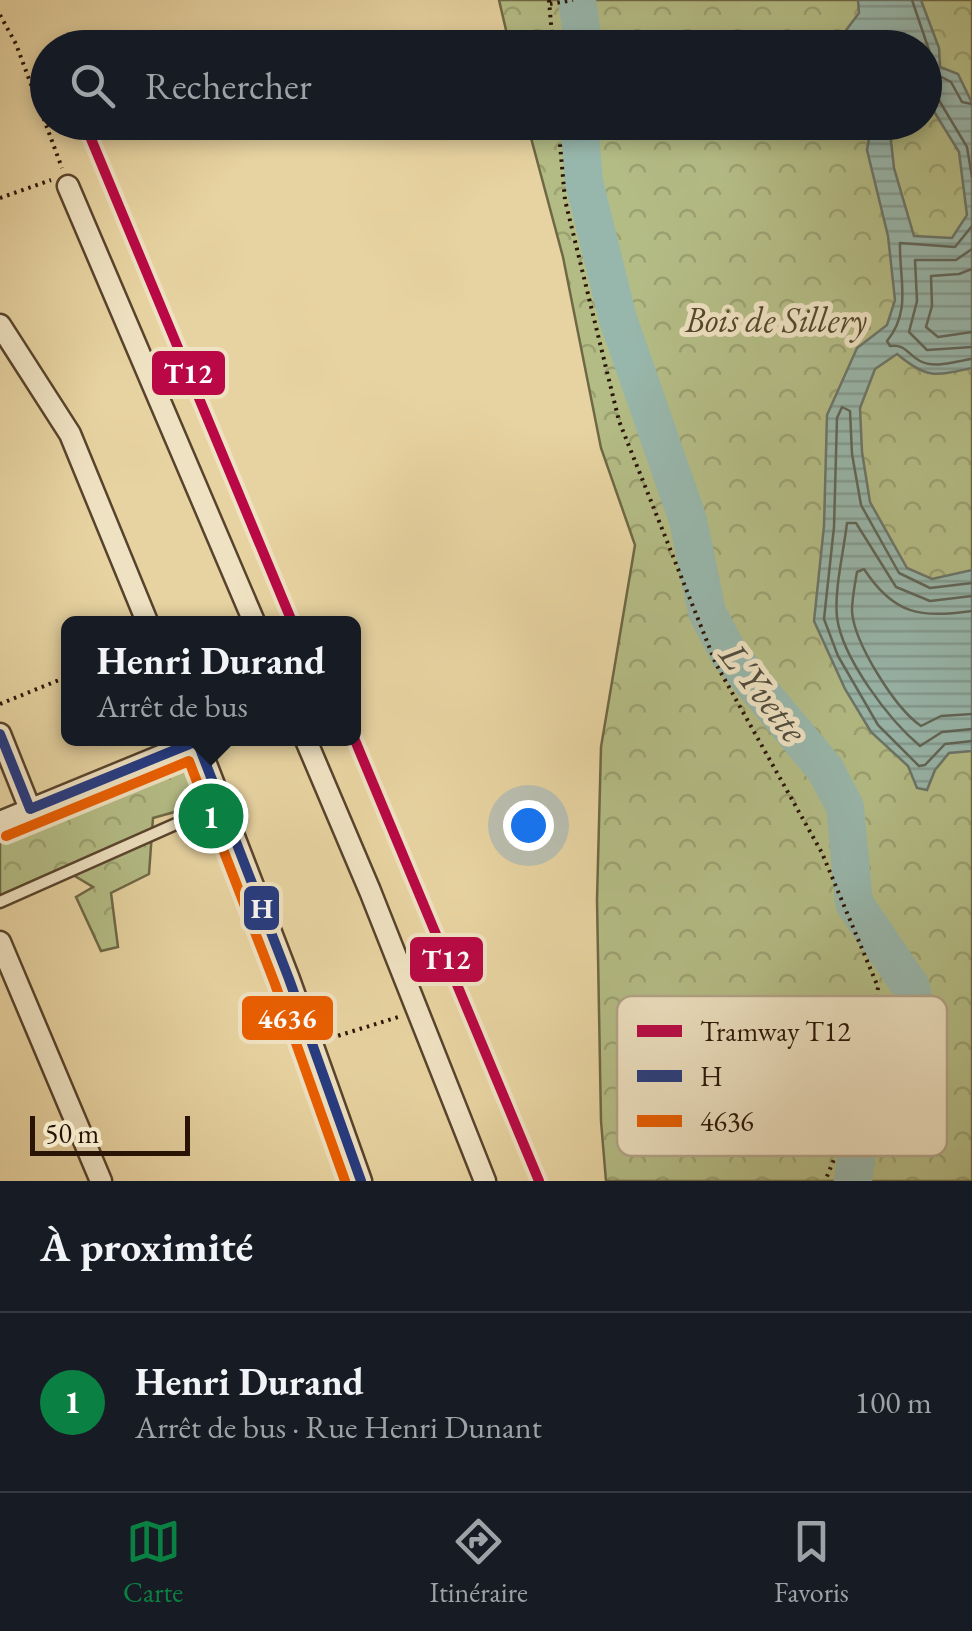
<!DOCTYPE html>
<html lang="fr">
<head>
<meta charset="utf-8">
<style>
	body { margin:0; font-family:"EB Garamond",serif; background:#20242c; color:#f1f3f6 }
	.scale { position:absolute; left:30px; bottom:25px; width:160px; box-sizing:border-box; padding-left:10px; border:5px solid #281305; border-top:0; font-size:28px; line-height:35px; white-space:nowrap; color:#281305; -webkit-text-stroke:8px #efe2c2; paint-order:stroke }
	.you { position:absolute; left:528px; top:825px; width:35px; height:35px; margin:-25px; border:8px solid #fff; border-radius:50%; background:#1a73e8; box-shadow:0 0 0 15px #1a73e833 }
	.badge { display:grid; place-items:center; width:65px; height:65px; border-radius:50%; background:#0b8043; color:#fff; font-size:32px; font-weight:700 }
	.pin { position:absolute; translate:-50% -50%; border:5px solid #fff; box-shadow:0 2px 10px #0006 }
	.popup { position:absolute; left:61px; top:616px; width:300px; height:130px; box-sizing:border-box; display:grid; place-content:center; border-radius:15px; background:#171b24; filter:drop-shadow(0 2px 8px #0005); font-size:32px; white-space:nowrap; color:#9ea1a6 }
	.popup b { font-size:38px; color:#f1f3f6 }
	.popup::after { content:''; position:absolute; left:50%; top:100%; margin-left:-20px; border:20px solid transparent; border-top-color:#171b24 }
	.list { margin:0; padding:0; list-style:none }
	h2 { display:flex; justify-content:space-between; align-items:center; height:130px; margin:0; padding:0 40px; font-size:42px }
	h2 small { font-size:32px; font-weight:400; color:#9ea1a6 }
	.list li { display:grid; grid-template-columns:65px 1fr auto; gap:30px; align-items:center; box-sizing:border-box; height:180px; padding:0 40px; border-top:2px solid #363941 }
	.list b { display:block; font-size:38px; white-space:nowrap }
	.list p { margin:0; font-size:32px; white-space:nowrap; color:#9ea1a6 }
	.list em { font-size:32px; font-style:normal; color:#9ea1a6 }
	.icon { flex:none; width:55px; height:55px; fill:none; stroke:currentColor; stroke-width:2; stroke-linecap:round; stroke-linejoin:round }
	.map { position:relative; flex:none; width:972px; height:1181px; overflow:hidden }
	.search { position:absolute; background:#171b24; box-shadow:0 5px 15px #0003; left:30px; right:30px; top:30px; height:110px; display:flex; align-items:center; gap:25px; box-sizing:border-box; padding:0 35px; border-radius:55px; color:#9ea1a6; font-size:38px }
	.sheet { height:310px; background:#171b24 }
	nav { display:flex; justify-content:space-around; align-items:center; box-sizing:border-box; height:140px; border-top:2px solid #363941; background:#171b24; font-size:28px; color:#9ea1a6 }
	nav a { display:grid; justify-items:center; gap:5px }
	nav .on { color:#0b8043 }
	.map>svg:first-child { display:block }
</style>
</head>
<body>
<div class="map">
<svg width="972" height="1181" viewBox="0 0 972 1181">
	<defs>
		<pattern id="forest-crowns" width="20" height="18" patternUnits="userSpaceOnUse" patternTransform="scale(2.5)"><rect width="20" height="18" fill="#b4bc85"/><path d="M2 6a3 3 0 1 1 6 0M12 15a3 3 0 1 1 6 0" fill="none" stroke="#9ba171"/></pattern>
		<pattern id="water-rules" width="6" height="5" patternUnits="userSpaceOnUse" patternTransform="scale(2.5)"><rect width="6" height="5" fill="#98b7ac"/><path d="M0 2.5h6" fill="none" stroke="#839c92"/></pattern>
	</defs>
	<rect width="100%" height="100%" fill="#e7d3a1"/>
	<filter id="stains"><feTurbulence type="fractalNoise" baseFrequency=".002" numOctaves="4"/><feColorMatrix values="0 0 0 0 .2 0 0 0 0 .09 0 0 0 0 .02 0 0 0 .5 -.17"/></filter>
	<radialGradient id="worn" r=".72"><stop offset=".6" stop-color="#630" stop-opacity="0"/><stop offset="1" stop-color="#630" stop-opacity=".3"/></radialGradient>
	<g fill="url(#forest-crowns)" stroke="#6e6845" stroke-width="2.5">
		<polygon points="499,0 972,0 972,1181 606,1181 601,1121 597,900 601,747 635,545 601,448 563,257 527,123 924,122 924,48 510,47"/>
		<polygon points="183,752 207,803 153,818 149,874 111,893 118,947 101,951 76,897 93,887 63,869 0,897 0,834"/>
	</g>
	<path fill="url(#water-rules)" stroke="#6b7569" stroke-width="2.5" d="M858 0H921L939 48 940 67 958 74 972 103V368C935 376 927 379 897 354L875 369 860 408 862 452 870 502 907 568 932 579 972 570V751L949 753 935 770 927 790 917 788 908 766 871 732 845 689 814 621 824 526 827 415 857 348 887 325 895 300 888 236 867 150 872 123H889L894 168 914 236 952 238 967 215 959 152 927 100 925 102 924 48 841 47 838 41 859 13Z"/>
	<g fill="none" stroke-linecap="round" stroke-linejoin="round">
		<g stroke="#606558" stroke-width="2.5">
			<polyline points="912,0 929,50 932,72 951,82 962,102 972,104"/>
			<polyline points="924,93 937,97 967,147 972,177"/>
			<path d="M972 226 955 247 900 243C899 279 912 310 887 341L890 346C906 344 907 354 920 361 935 369 956 361 972 359"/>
			<polyline points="972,249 956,260 915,260 917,301 909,332 927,350 972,347"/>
			<polyline points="972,269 959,274 931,276 932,306 926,327 938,337 972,332"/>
			<polyline points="972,583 930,588 899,573 861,505 852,454 850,411 842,407 837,418 834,527 824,619 838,656 878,725 919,766 925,765 945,744 972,741"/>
			<path d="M972 596 930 601 896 587 856 523H847C844 550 834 590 837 617 842 658 889 720 920 746L942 732 972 729"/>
			<path d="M972 611C920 618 894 615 864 569L857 572C855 584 852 598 852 611 854 643 895 708 921 726L941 716 972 714"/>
		</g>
		<g stroke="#98b7ac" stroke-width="38">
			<polyline points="577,0 584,48"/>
			<polyline points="579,122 584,182 618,319 688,520 707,612 729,654 825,769 845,807 854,903 911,987 916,1017 885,1104 857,1152 853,1181"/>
		</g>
		<g stroke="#58432c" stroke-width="15">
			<polyline id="service" points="0,902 221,804"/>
		</g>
		<g stroke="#58432c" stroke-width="25">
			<g id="minor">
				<polyline points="68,186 255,624"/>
				<polyline points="0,325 70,434 148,624"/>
				<polyline points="0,734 30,809"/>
				<polyline points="196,738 289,979 361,1181"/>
				<polyline points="305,738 370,891 485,1181"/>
				<polyline points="0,822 197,741"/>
				<polyline points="0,942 101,1181"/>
			</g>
		</g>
		<g stroke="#281305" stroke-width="4" stroke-dasharray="2.5 5" stroke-linecap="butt">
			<polyline points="549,0 553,48"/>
			<polyline points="550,4 573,0"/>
			<polyline points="0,15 16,44 62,168"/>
			<polyline points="558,122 565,200 619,421 716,664 822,853 878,987 867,1080 825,1181"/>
			<polyline points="0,198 51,180"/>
			<polyline points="0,704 69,676"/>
			<polyline points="331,1038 398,1017"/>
		</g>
		<use href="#service" stroke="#efe2c2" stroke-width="10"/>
		<use href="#minor" stroke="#efe2c2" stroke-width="20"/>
		<g stroke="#efe2c2" stroke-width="18">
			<polyline id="bus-1" points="0,734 30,809 197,741 289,979 361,1181"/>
		</g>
		<g stroke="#efe2c2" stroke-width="18">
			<polyline id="bus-2" points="6,836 189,761 275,984 345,1181"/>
		</g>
		<use href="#bus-1" stroke="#253b82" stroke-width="10"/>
		<use href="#bus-2" stroke="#ea5e00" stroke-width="10"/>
		<g stroke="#efe2c2" stroke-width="18">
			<g id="tram-1">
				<polyline points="84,122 293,624"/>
				<polyline points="354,738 539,1181"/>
			</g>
		</g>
		<use href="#tram-1" stroke="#b90845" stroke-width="10"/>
	</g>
	<g text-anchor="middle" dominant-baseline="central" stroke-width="10" stroke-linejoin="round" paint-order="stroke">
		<g font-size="35" font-style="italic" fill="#52462b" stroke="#efe2c2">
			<text x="776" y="319">Bois de Sillery</text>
		</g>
		<g font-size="38" font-style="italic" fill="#4f4c3f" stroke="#efe2c2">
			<text transform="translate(764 692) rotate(52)">L'Yvette</text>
		</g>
	</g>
	<rect x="617" y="996" width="330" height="160" rx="15" fill="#efe2c2" stroke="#b3a489" stroke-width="2.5"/>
	<rect x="637" y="1025" width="45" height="12" fill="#b90845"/>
	<rect x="637" y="1070" width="45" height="12" fill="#253b82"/>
	<rect x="637" y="1115" width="45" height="12" fill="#ea5e00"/>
	<g font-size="28" fill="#281305">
		<text x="700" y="1041">Tramway T12</text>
		<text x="700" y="1086">H</text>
		<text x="700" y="1131">4636</text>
	</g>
	<g stroke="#efe2c2" stroke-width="4">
		<rect x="150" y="349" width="77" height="48" rx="10" fill="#b90845"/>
		<rect x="242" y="884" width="39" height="48" rx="10" fill="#253b82"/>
		<rect x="408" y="935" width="77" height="49" rx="10" fill="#b90845"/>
		<rect x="240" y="994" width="95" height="48" rx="10" fill="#ea5e00"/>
	</g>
	<g font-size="28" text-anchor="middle" font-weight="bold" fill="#fff">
		<text x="188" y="383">T12</text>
		<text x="262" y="918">H</text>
		<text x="446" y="969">T12</text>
		<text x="287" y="1028">4636</text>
	</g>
	<rect width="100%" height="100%" filter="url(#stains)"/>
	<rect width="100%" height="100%" fill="url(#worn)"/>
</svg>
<div class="scale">50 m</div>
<div class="you"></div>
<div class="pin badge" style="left:211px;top:816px">1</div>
<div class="popup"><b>Henri Durand</b>Arrêt de bus</div>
<div class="search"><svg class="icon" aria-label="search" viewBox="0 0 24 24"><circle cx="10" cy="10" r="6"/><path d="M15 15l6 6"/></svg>Rechercher</div>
</div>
<section class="sheet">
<h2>À proximité<small></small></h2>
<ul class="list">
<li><span class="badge">1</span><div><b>Henri Durand</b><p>Arrêt de bus · Rue Henri Dunant</p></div><em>100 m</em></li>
</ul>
</section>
<nav>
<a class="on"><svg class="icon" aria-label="map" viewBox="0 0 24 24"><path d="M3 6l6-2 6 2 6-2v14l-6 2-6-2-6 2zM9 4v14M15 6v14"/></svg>Carte</a>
<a><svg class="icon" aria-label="directions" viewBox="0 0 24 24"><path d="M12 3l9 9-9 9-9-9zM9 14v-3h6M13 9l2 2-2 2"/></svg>Itinéraire</a>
<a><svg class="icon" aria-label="saved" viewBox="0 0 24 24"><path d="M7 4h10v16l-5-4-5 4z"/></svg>Favoris</a>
</nav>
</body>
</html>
